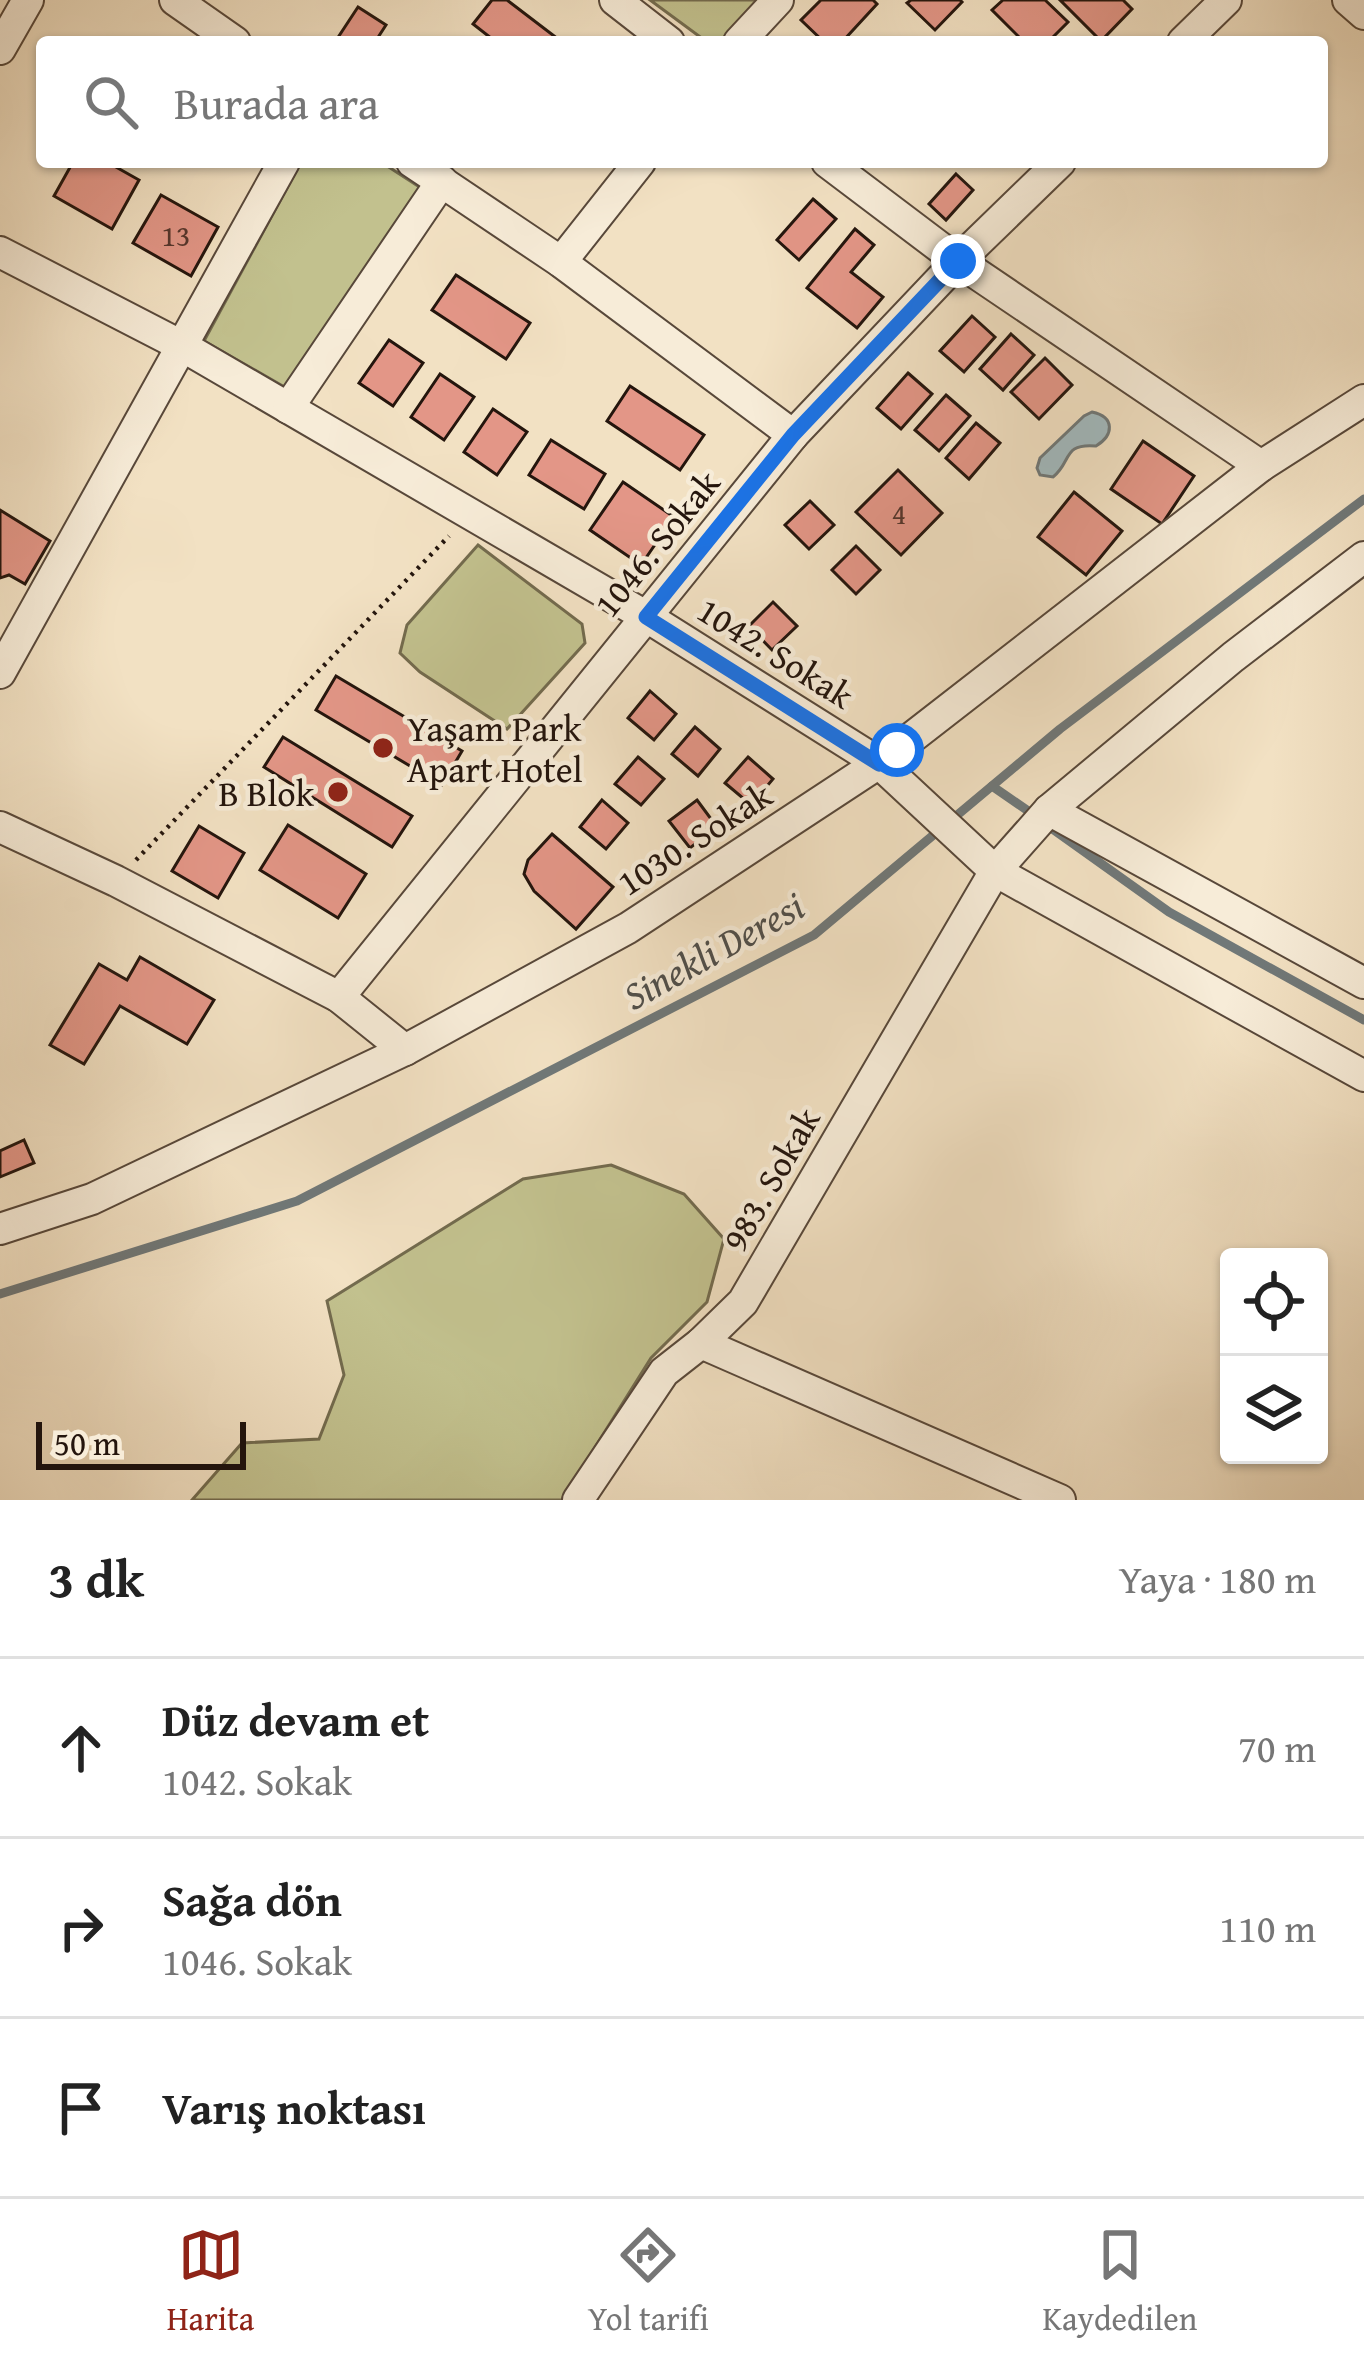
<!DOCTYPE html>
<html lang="tr">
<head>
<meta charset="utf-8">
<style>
	body { margin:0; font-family:"Gentium Book Plus",serif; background:#f2f2f2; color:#222 }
	.controls { position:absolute; right:36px; bottom:36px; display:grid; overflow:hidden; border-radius:12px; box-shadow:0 3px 9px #0004 }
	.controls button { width:108px; height:108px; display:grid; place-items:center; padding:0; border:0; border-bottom:3px solid #e0e0e0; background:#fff; color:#222; font:60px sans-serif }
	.scale { position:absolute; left:36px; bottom:30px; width:210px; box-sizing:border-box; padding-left:12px; border:6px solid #24150d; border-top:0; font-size:33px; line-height:42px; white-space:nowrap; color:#24150d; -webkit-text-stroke:9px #f7ecd8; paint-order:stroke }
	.stop { position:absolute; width:36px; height:36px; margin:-27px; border:9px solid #1a73e8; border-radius:50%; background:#fff }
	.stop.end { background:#1a73e8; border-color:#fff; box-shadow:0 3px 12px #0008 }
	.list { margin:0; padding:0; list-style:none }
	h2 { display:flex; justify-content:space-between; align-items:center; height:156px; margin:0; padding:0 48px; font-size:51px }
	h2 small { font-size:39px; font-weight:400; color:#767676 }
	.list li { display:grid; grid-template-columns:78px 1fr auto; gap:36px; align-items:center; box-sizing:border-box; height:180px; padding:0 48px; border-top:3px solid #e0e0e0 }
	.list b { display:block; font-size:45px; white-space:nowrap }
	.list p { margin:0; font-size:39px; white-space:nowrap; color:#767676 }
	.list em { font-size:39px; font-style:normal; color:#767676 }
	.icon { flex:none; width:66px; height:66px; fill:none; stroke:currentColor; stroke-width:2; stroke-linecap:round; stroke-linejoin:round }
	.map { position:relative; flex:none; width:1364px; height:1500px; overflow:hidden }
	.search { position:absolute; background:#fff; box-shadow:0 3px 9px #0004; left:36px; right:36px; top:36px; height:132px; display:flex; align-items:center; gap:30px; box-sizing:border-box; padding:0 42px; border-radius:12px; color:#767676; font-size:45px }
	.sheet { height:696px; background:#fff }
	nav { display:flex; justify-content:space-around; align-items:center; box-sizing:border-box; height:168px; border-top:3px solid #e0e0e0; background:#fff; font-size:33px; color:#767676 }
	nav a { display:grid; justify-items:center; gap:6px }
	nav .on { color:#8f2418 }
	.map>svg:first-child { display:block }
</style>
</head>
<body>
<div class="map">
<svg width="1364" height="1500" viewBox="0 0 1364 1500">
	<rect width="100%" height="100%" fill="#f2e1c3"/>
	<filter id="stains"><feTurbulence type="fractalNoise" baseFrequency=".00167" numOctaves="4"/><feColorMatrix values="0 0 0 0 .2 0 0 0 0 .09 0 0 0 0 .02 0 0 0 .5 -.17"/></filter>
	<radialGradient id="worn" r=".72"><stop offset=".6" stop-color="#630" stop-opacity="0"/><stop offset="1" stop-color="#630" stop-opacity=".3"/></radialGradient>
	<g fill="#c2c18e" stroke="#736b4e" stroke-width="3">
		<polygon points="650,0 763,0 726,42 707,42"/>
		<polygon points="301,162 381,162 421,188 288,389 204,341"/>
		<polygon points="478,545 582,624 585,643 507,729 420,672 400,653 407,625"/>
		<polygon points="611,1165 684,1194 724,1239 707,1302 651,1358 562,1500 192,1500 242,1443 319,1439 344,1375 327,1301 523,1179"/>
	</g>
	<path fill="#a2babf" stroke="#707878" stroke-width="3" d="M1092 412C1115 417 1114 435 1096 446 1062 443 1072 462 1053 477L1040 475 1037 468 1040 458 1084 416Z"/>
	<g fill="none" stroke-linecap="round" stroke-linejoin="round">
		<g stroke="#707878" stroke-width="9">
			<polyline points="992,786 1034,815"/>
			<polyline points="1047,825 1169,912 1364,1020"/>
			<polyline points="0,1294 297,1201 814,935 1060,729 1364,499"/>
		</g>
	</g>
	<g fill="#e39687" stroke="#24150d" stroke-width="3">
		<polygon points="492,0 507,0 562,42 496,42 473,24"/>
		<polygon points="821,0 873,0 877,4 842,42 824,42 801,20"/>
		<polygon points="911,0 960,0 962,2 935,30 907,3"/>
		<polygon points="1003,0 1045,0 1068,22 1048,42 1024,42 992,10"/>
		<polygon points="1060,0 1123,0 1132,9 1101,41"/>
		<polygon points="358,7 386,25 375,42 335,42"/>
		<polygon points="73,162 107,162 139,180 112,229 54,196"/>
		<polygon points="956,174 973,190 946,220 929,204"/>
		<polygon points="161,195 218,227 191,276 133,243"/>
		<polygon points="813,199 836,219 799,260 777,240"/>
		<polygon points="855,229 874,245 851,272 883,297 857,328 807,288"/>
		<polygon points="456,275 530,323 506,359 432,310"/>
		<polygon points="972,316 995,337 964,372 940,351"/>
		<polygon points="1011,334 1034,355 1003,390 980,369"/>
		<polygon points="389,340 423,363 393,406 359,383"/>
		<polygon points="1045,358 1072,385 1039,419 1011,392"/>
		<polygon points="908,373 932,394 901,429 877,408"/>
		<polygon points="440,374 474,397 444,440 411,417"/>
		<polygon points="630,386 704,435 680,470 607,421"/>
		<polygon points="946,395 970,416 939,451 915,430"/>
		<polygon points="493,409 527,432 497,475 464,452"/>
		<polygon points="976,423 1000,443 969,479 946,458"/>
		<polygon points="551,440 605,474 584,509 529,475"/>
		<polygon points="1143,441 1194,476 1162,524 1111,489"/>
		<polygon points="898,470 942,513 901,555 856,512"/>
		<polygon points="623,482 674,517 641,565 590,530"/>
		<polygon points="1074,492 1122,531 1086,575 1038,537"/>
		<polygon points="810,501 834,525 809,549 785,525"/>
		<polygon points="0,510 50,541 25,584 9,575 0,578"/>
		<polygon points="856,546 880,570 856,594 832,570"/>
		<polygon points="773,602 797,626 772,650 749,626"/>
		<polygon points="336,676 462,751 442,785 316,710"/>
		<polygon points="650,691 676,714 654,740 628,718"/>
		<polygon points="695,727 720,749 698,776 672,754"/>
		<polygon points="283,737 412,816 392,847 264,767"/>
		<polygon points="638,757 664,779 641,805 615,784"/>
		<polygon points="748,757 773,779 751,805 725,783"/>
		<polygon points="602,800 628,823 606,849 580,827"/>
		<polygon points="697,800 717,827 690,848 669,821"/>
		<polygon points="288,825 366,874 338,918 260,870"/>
		<polygon points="199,826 244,853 218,898 172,871"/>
		<polygon points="552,834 613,887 576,929 534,891 524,874 528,860"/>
		<polygon points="140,957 214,1000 187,1044 120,1006 84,1064 50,1045 99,964 127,980"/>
		<polygon points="24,1140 34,1163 0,1177 0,1151"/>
	</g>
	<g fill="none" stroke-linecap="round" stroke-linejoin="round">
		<g stroke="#58483a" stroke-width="34">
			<g id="minor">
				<polyline points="175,0 235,42"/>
				<polyline points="615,0 669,42"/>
				<polyline points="1348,0 1364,14"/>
				<polyline points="739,42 778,0"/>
				<polyline points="1183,42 1226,0"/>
				<polyline points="0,49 28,0"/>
				<polyline points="412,162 561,262 793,435"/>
				<polyline points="827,162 958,261 1261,466"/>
				<polyline points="0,252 182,346 647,617 879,763 995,871 1364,1076"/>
				<polyline points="561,262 640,162"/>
				<polyline points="288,408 442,181"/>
				<polyline points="0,673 284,162"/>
				<polyline points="1049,810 1364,983"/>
				<polyline points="0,827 116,881 339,997 405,1050"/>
				<polyline points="339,997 793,435 958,261 1060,162"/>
				<polyline points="0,1229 92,1199 405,1050 628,928 879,763 1261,466 1364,400"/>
				<polyline points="701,1343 1060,1500"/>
				<polyline points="578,1500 664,1372 701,1343 743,1302 995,871 1049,810 1233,657 1364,557"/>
			</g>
		</g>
		<polyline stroke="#24150d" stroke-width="4.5" stroke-dasharray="3 6" stroke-linecap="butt" points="136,860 449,536"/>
		<use href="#minor" stroke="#f7ecd8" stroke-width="30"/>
	</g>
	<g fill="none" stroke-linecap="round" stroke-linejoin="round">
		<polyline stroke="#1a73e8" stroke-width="15" points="897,750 879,764 646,617 793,435 958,261"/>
	</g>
	<g fill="#8f2418" stroke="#f7ecd8" stroke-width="4.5">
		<circle cx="383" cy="748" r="12"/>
		<circle cx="338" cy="792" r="12"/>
	</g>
	<g text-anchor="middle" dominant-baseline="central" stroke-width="9" stroke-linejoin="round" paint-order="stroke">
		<g font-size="30" fill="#54352c">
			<text x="176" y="235">13</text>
			<text x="899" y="513">4</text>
		</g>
		<g font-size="36" fill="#24150d" stroke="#f7ecd8">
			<text transform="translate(656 543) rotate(-51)">1046. Sokak</text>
			<text transform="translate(776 652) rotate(32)">1042. Sokak</text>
			<text transform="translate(694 838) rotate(-33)">1030. Sokak</text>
			<text transform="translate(770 1179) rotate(-60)">983. Sokak</text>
		</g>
		<g font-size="36" fill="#24150d" stroke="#f7ecd8" text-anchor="start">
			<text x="407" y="727">Yaşam Park<tspan x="407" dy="41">Apart Hotel</tspan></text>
			<text x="314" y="792" text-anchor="end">B Blok</text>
		</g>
		<g font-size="39" font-style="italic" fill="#504f4b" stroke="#f7ecd8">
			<text transform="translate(713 950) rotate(-29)">Sinekli Deresi</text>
		</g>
	</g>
	<rect width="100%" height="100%" filter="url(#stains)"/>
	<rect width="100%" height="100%" fill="url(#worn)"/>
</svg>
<div class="controls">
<button><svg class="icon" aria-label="locate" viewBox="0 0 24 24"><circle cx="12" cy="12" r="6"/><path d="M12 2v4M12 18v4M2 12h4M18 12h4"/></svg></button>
<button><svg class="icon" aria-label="layers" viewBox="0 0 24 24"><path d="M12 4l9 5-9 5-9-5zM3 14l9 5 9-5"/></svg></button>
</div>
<div class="scale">50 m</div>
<div class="stop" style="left:897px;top:750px"></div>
<div class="stop end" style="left:958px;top:261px"></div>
<div class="search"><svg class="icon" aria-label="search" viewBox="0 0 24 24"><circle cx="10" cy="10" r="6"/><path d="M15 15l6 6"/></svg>Burada ara</div>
</div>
<section class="sheet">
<h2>3 dk<small>Yaya · 180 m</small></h2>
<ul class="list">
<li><svg class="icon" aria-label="ahead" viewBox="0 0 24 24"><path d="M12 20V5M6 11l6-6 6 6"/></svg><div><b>Düz devam et</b><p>1042. Sokak</p></div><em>70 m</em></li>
<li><svg class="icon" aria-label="right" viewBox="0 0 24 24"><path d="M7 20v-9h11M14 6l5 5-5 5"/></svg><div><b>Sağa dön</b><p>1046. Sokak</p></div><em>110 m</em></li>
<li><svg class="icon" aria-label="arrive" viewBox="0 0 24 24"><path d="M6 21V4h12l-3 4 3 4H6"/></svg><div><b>Varış noktası</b></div></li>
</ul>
</section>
<nav>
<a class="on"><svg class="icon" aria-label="map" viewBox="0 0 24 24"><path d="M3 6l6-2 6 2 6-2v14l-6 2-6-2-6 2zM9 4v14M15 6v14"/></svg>Harita</a>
<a><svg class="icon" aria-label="directions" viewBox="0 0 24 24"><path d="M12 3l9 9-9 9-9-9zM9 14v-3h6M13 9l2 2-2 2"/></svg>Yol tarifi</a>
<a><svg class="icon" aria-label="saved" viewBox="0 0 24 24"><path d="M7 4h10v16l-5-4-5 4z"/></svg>Kaydedilen</a>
</nav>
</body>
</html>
